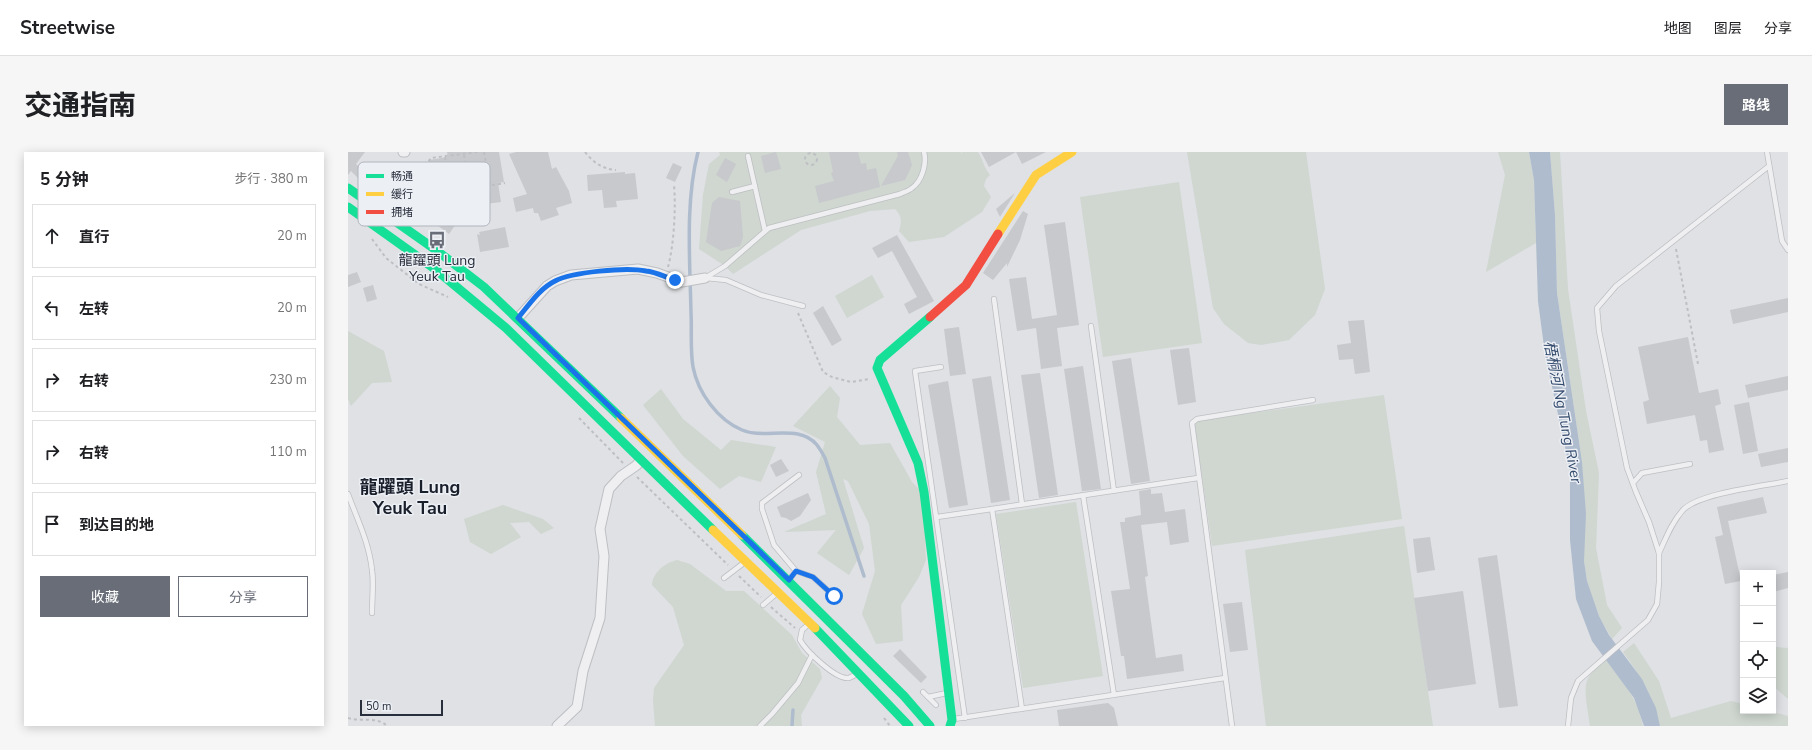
<!DOCTYPE html>
<html lang="zh">
<head>
<meta charset="utf-8">
<style>
	body { margin:0; font-family:"Nunito Sans","Noto Sans SC",sans-serif; background:#f6f6f6; color:#202124 }
	.controls { position:absolute; right:12px; bottom:12px; display:grid; overflow:hidden; border-radius:0px; box-shadow:0 2px 10px #0003 }
	.controls button { width:36px; height:36px; display:grid; place-items:center; padding:0; border:0; border-bottom:1px solid #e0e0e0; background:#fff; color:#202124; font:20px sans-serif }
	.scale { position:absolute; left:12px; bottom:10px; width:83px; box-sizing:border-box; padding-left:4px; border:2px solid #282e3c; border-top:0; font-size:11px; line-height:14px; white-space:nowrap; color:#282e3c; -webkit-text-stroke:3px #eceff4; paint-order:stroke }
	.stop { position:absolute; width:12px; height:12px; margin:-9px; border:3px solid #1a73e8; border-radius:50%; background:#fff }
	.stop.end { background:#1a73e8; border-color:#fff; box-shadow:0 1px 4px #0008 }
	.list { margin:0; padding:0; list-style:none }
	h2 { display:flex; justify-content:space-between; align-items:center; height:52px; margin:0; padding:0 16px; font-size:17px }
	h2 small { font-size:13px; font-weight:400; color:#757577 }
	.list li { display:grid; grid-template-columns:26px 1fr auto; gap:12px; align-items:center; box-sizing:border-box; height:64px; margin:0 8px 8px; padding:0 8px; border:1px solid #e0e0e0; border-radius:0px }
	.list b { display:block; font-size:15px; white-space:nowrap }
	.list em { font-size:13px; font-style:normal; color:#757577 }
	.actions { display:flex; gap:8px; padding:12px 16px }
	.actions a { flex:1; padding:9px 0; border:1px solid #686d77; border-radius:0px; text-align:center; font-size:14px; color:#686d77 }
	.actions .main { background:#686d77; color:#fff }
	.icon { flex:none; width:22px; height:22px; fill:none; stroke:currentColor; stroke-width:2; stroke-linecap:round; stroke-linejoin:round }
	.map { position:relative; flex:none; width:1440px; height:574px; overflow:hidden; border-radius:0px }
	header { display:flex; align-items:center; gap:24px; box-sizing:border-box; height:56px; padding:0 20px; background:#fff; border-bottom:1px solid #e0e0e0 }
	header strong { font-size:19px }
	nav { display:flex; gap:22px; margin-inline-start:auto; font-size:14px }
	.intro { display:flex; align-items:center; justify-content:space-between; box-sizing:border-box; height:96px; padding:0 24px }
	h1 { margin:0; font-size:28px }
	.button { padding:10px 18px; border-radius:0px; background:#686d77; color:#fff; font-size:14px; font-weight:700 }
	main { display:flex; gap:24px; padding:0 24px }
	aside { flex:1; background:#fff; border-radius:0px; box-shadow:0 2px 10px #0003 }
	.map>svg:first-child { display:block }
</style>
</head>
<body>
<header>
<strong>Streetwise</strong>
<nav><a>地图</a><a>图层</a><a>分享</a></nav>
</header>
<div class="intro"><h1>交通指南</h1><a class="button">路线</a></div>
<main>
<aside>
<h2>5 分钟<small>步行 · 380 m</small></h2>
<ul class="list">
<li><svg class="icon" aria-label="ahead" viewBox="0 0 24 24"><path d="M12 20V5M6 11l6-6 6 6"/></svg><div><b>直行</b></div><em>20 m</em></li>
<li><svg class="icon" aria-label="left" viewBox="0 0 24 24"><path d="M17 20v-9H6M10 6l-5 5 5 5"/></svg><div><b>左转</b></div><em>20 m</em></li>
<li><svg class="icon" aria-label="right" viewBox="0 0 24 24"><path d="M7 20v-9h11M14 6l5 5-5 5"/></svg><div><b>右转</b></div><em>230 m</em></li>
<li><svg class="icon" aria-label="right" viewBox="0 0 24 24"><path d="M7 20v-9h11M14 6l5 5-5 5"/></svg><div><b>右转</b></div><em>110 m</em></li>
<li><svg class="icon" aria-label="arrive" viewBox="0 0 24 24"><path d="M6 21V4h12l-3 4 3 4H6"/></svg><div><b>到达目的地</b></div></li>
</ul>
<div class="actions"><a class="main">收藏</a><a>分享</a></div>
</aside>
<div class="map">
<svg width="1440" height="574" viewBox="0 0 1440 574">
	<rect width="100%" height="100%" fill="#dfe1e4"/>
	<g fill="#cfd7d0">
		<path d="M371 0H613L614 2V0H630C635 8 636 16 642 23L638 27 636 34 643 45 634 60 596 85 561 90 551 79C554 69 554 64 547 57L522 59 453 78 385 122 377 114 351 97 355 43 361 12 372 3Z"/>
		<polygon points="839,0 958,0 977,137 967,163 941,188 913,193 900,191 890,183 876,172 865,156"/>
		<polygon points="1150,0 1181,0 1186,27 1188,91 1138,120 1157,23"/>
		<polygon points="1202,0 1212,0 1220,137 1238,259 1251,321 1248,396 1259,453 1274,476 1264,487 1252,466 1244,445 1239,429 1236,409 1234,310 1209,141 1207,63"/>
		<polygon points="831,30 854,191 755,205 732,45"/>
		<polygon points="524,123 536,145 499,166 487,144"/>
		<polygon points="0,179 36,199 44,230 24,231 3,254 0,247"/>
		<polygon points="482,234 492,246 489,265 512,293 542,291 564,330 575,341 578,408 571,425 553,453 555,489 528,492 514,462 527,419 521,372 500,329 495,327 516,396 501,423 469,401 488,378 436,380 478,362 468,320 477,290 445,274"/>
		<polygon points="313,237 335,267 373,298 383,288 428,295 413,330 391,324 372,337 335,304 295,253"/>
		<polygon points="1036,243 1054,367 864,394 846,269"/>
		<polygon points="728,350 755,524 675,536 648,362"/>
		<polygon points="155,353 195,367 206,376 193,382 181,370 162,371 173,385 143,402 122,390 116,367"/>
		<polygon points="1056,374 1085,574 918,574 897,398"/>
		<path d="M329 408 342 412 378 439H396L444 483 454 501 472 517 474 526 453 563 454 574H307L305 549 306 536 336 493 325 455 304 433C305 420 317 411 329 408Z"/>
		<path d="M1286 491 1311 529 1323 566 1383 549 1395 552V559H1421L1440 564V574H1312C1306 545 1292 523 1275 500Z"/>
		<polygon points="1428,495 1440,496 1440,547 1425,534 1425,508"/>
		<path d="M1258 508C1276 531 1289 545 1295 574H1242C1241 563 1235 539 1239 529 1242 520 1252 514 1258 508Z"/>
	</g>
	<polygon fill="#afbcce" points="1181,0 1202,0 1207,63 1209,141 1234,310 1238,362 1236,409 1239,429 1251,464 1261,483 1294,527 1308,556 1312,574 1296,574 1286,546 1244,489 1228,447 1222,388 1222,318 1197,202 1193,172 1190,149 1186,28"/>
	<g fill="none" stroke-linecap="round" stroke-linejoin="round">
		<g stroke="#afbcce" stroke-width="3.5">
			<path d="M350 0C337 50 342 109 343 161 344 178 342 198 345 215 350 241 370 268 394 278 417 288 451 271 469 293 472 297 475 302 477 306L516 424"/>
			<polyline points="444,574 445,558"/>
		</g>
	</g>
	<g fill="#c7c9cc">
		<polygon points="0,0 17,0 8,12 16,20 10,26 3,19 0,23"/>
		<polygon points="99,0 151,0 156,30 150,31 153,50 137,52 138,56 128,57 123,34 87,41 84,25 86,21 83,19 81,8 100,5"/>
		<polygon points="168,0 200,0 204,17 208,15 221,39 224,51 208,56 211,63 193,69 190,61 186,61 185,56 168,60 165,46 179,42 161,2"/>
		<polygon points="428,0 433,17 417,21 413,4"/>
		<polygon points="481,0 510,0 513,12 518,11 519,18 528,16 532,35 471,51 467,34 486,29 483,21 485,20"/>
		<polygon points="549,0 560,0 564,13 557,28 533,34 550,4"/>
		<polygon points="633,0 698,0 674,12 668,0 641,15"/>
		<polygon points="377,6 388,12 379,30 368,23"/>
		<polygon points="325,11 334,15 327,30 318,26"/>
		<polygon points="277,20 277,22 287,21 290,47 268,49 269,55 256,56 254,38 240,39 239,23"/>
		<polygon points="667,41 652,65 648,57"/>
		<polygon points="371,45 392,49 395,85 392,94 373,99 358,90 364,51"/>
		<polygon points="675,59 680,62 672,88 659,115 659,111 645,128 635,121"/>
		<polygon points="97,60 110,69 101,82 89,73"/>
		<polygon points="717,70 731,173 709,176 714,214 693,217 688,176 669,179 661,127 678,125 684,167 709,163 696,73"/>
		<polygon points="157,75 161,95 132,100 129,82 132,83 131,80"/>
		<polygon points="549,83 586,149 561,162 556,152 569,145 544,99 530,106 524,96"/>
		<polygon points="9,120 13,130 0,135 0,123"/>
		<polygon points="25,133 29,147 19,150 15,136"/>
		<polygon points="1440,146 1440,160 1385,172 1382,158"/>
		<polygon points="475,154 494,188 484,194 465,161"/>
		<polygon points="1016,168 1022,220 1007,222 1005,207 991,208 989,193 1003,191 1000,169"/>
		<polygon points="611,175 618,222 602,224 596,177"/>
		<polygon points="1340,185 1351,241 1370,237 1373,252 1367,254 1376,298 1361,301 1359,288 1352,289 1347,263 1299,272 1295,250 1301,248 1290,195"/>
		<polygon points="841,196 848,250 830,253 822,198"/>
		<polygon points="783,206 802,329 783,332 764,209"/>
		<polygon points="735,214 753,337 736,339 734,339 716,217"/>
		<polygon points="692,221 710,343 691,346 673,223"/>
		<polygon points="643,224 662,348 643,351 624,227"/>
		<polygon points="1440,224 1440,238 1400,246 1397,233"/>
		<polygon points="600,229 620,353 601,356 580,233"/>
		<polygon points="1401,250 1410,299 1395,302 1386,253"/>
		<polygon points="1440,296 1440,310 1413,315 1410,302"/>
		<polygon points="433,307 441,319 428,325 422,313"/>
		<polygon points="803,337 803,342 814,341 817,360 837,357 841,390 822,393 819,370 793,373 800,424 797,425 808,506 834,502 836,519 779,527 776,504 773,504 763,439 782,437 772,370 777,370 777,366 793,363 791,339"/>
		<polygon points="460,341 463,348 452,364 443,369 438,366 433,365 429,355"/>
		<polygon points="1415,345 1419,361 1380,369 1393,429 1377,432 1367,385 1375,383 1369,355"/>
		<polygon points="1082,385 1087,418 1069,421 1065,387"/>
		<polygon points="1149,403 1170,554 1151,556 1130,406"/>
		<polygon points="1440,420 1440,436 1425,440 1425,423"/>
		<polygon points="1115,439 1128,532 1080,539 1066,446"/>
		<polygon points="894,450 900,498 882,500 875,452"/>
		<polygon points="552,497 579,525 573,531 545,504"/>
		<polygon points="760,551 766,556 770,574 711,574 709,558"/>
	</g>
	<g fill="none" stroke-linecap="round" stroke-linejoin="round">
		<g stroke="#bdbfc2" stroke-width="6">
			<g id="lane">
				<polyline points="1419,0 1434,89 1440,98"/>
				<polyline points="400,4 417,79"/>
				<polyline points="384,40 407,34"/>
				<path d="M38 61C48 46 64 26 82 22"/>
				<path d="M357 126 377 114 421 76 552 42C556 40 561 39 564 36 574 29 579 12 576 0"/>
				<polyline points="358,126 378,128 413,143 455,154"/>
				<polyline points="646,147 674,352"/>
				<polyline points="743,174 766,339"/>
				<polyline points="593,215 567,219 617,566"/>
				<polyline points="1285,331 1294,321 1342,312"/>
				<path d="M0 342C9 367 21 390 24 418 26 432 24 446 24 461"/>
				<polyline points="735,343 766,543"/>
				<polyline points="589,365 644,357"/>
				<path d="M1311 401C1318 386 1324 370 1335 358 1351 341 1416 334 1440 329"/>
				<polyline points="448,419 465,425 486,444"/>
				<polyline points="376,426 397,410"/>
				<polyline points="441,428 448,419 426,393 414,357 414,351 451,323"/>
				<polyline points="415,453 429,441"/>
				<path d="M461 472 454 478 452 488C458 499 488 528 501 526 503 525 507 523 509 522"/>
				<polyline points="575,540 580,545"/>
				<polyline points="588,553 580,545 599,541"/>
				<polyline points="674,557 644,357 850,326"/>
				<polyline points="606,567 877,526"/>
				<polyline points="412,574 424,562 450,531 464,503"/>
				<polyline points="884,574 844,271 849,267 965,248"/>
				<polyline points="1220,574 1223,546 1230,529 1300,468 1309,452 1311,430 1311,401 1301,370 1288,340 1279,316 1251,179 1249,156 1268,134 1421,14"/>
			</g>
		</g>
		<g stroke="#bdbfc2" stroke-width="11">
			<g id="street">
				<polyline points="55,0 57,0"/>
				<polyline points="170,166 199,134 207,129 223,123 290,117 309,121 334,130 357,126"/>
				<polyline points="209,574 229,555 235,519 252,466 256,404 252,377 261,337 273,324 289,313 292,308"/>
			</g>
		</g>
		<g stroke="#bebfc4" stroke-width="2" stroke-dasharray="3 3" stroke-linecap="butt">
			<polyline points="136,0 142,34"/>
			<path d="M237 0C245 10 254 17 268 18"/>
			<circle cx="463" cy="7" r="6"/>
			<polyline points="116,3 126,56"/>
			<polyline points="97,5 103,39"/>
			<polyline points="81,15 80,10 83,6 130,0"/>
			<polyline points="83,29 85,41 90,42 157,31"/>
			<polyline points="24,87 38,106 71,132 100,145"/>
			<polyline points="1328,97 1350,212"/>
			<path d="M320 115C326 93 328 55 326 33"/>
			<polyline points="450,161 475,220 484,225 503,230 522,227"/>
			<polyline points="231,266 275,311"/>
			<polyline points="289,325 380,413"/>
			<polyline points="391,424 413,445"/>
			<polyline points="423,455 447,476"/>
			<path d="M0 566C13 570 29 564 39 574"/>
			<polyline points="536,566 542,574"/>
		</g>
		<use href="#lane" stroke="#efeff1" stroke-width="4.5"/>
		<use href="#street" stroke="#efeff1" stroke-width="9"/>
		<g stroke="#16e098" stroke-width="9">
			<polyline points="0,36 88,98 136,135 273,266"/>
			<polyline points="0,55 87,117 158,176 365,378"/>
			<polyline points="582,165 532,208 529,216 570,311 576,340 604,568 602,574"/>
			<polyline points="394,383 556,544 582,574"/>
			<polyline points="467,476 561,574"/>
		</g>
		<g stroke="#ffcf43" stroke-width="9">
			<polyline points="650,82 688,23 724,0"/>
			<polyline points="273,266 394,383"/>
			<polyline points="365,378 467,476"/>
		</g>
		<polyline stroke="#f24e42" stroke-width="9" points="582,165 618,133 650,82"/>
	</g>
	<g fill="none" stroke-linecap="round" stroke-linejoin="round">
		<path stroke="#1a73e8" stroke-width="5" d="M327 128C317 125 308 120 298 119 278 115 224 120 207 129 191 137 181 153 170 166L441 428 448 419 465 425 486 444"/>
	</g>
	<defs>
		<g id="bus-bare" transform="scale(1.38)"><path d="M-5-6H5V4H4V6H2V4H-2V6H-4V4H-5ZM-3.5-4V0h7V-4ZM-3.5 1.2v1.5H-2V1.2ZM2 1.2v1.5H3.5V1.2Z" fill="#686d77" stroke="#eceff4" stroke-width="2.5" paint-order="stroke"/></g>
	</defs>
	<g fill-rule="evenodd">
		<use href="#bus-bare" x="89" y="88"/>
	</g>
	<g text-anchor="middle" dominant-baseline="central" stroke-width="3" stroke-linejoin="round" paint-order="stroke">
		<g font-size="14" fill="#282e3c" stroke="#eceff4">
			<text x="89" y="108">龍躍頭 Lung<tspan x="89" dy="16">Yeuk Tau</tspan></text>
		</g>
		<g font-size="15" font-style="italic" fill="#344b6d" stroke="#eceff4">
			<text transform="translate(1215 260) rotate(79)">梧桐河 Ng Tung River</text>
		</g>
		<g font-size="18" font-weight="bold" fill="#1a1f2c" stroke="#eceff4">
			<text x="62" y="335">龍躍頭 Lung<tspan x="62" dy="21">Yeuk Tau</tspan></text>
		</g>
	</g>
	<rect x="10" y="10" width="132" height="64" rx="6" fill="#eceff4" stroke="#b1b5bd" stroke-width="1"/>
	<rect x="18" y="22" width="18" height="4" fill="#16e098"/>
	<rect x="18" y="40" width="18" height="4" fill="#ffcf43"/>
	<rect x="18" y="58" width="18" height="4" fill="#f24e42"/>
	<g font-size="11" fill="#282e3c">
		<text x="43" y="28">畅通</text>
		<text x="43" y="46">缓行</text>
		<text x="43" y="64">拥堵</text>
	</g>
</svg>
<div class="controls">
<button>+</button>
<button>−</button>
<button><svg class="icon" aria-label="locate" viewBox="0 0 24 24"><circle cx="12" cy="12" r="6"/><path d="M12 2v4M12 18v4M2 12h4M18 12h4"/></svg></button>
<button><svg class="icon" aria-label="layers" viewBox="0 0 24 24"><path d="M12 4l9 5-9 5-9-5zM3 14l9 5 9-5"/></svg></button>
</div>
<div class="scale">50 m</div>
<div class="stop" style="left:486px;top:444px"></div>
<div class="stop end" style="left:327px;top:128px"></div>
</div>
</main>
</body>
</html>
